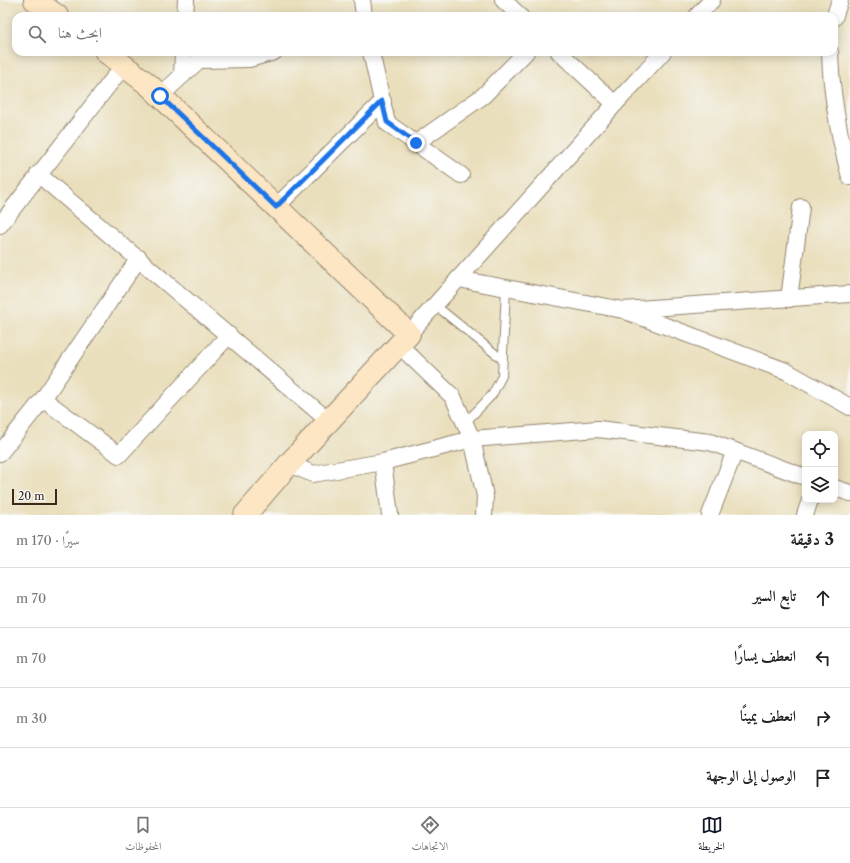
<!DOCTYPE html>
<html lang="ar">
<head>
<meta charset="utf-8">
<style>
	body { margin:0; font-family:"Libre Caslon Text",Amiri,serif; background:#f6f6f6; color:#222; direction:rtl }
	.controls { position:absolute; right:12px; bottom:12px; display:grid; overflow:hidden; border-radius:8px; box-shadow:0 2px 10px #0003 }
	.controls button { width:36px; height:36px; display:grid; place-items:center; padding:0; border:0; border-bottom:1px solid #e0e0e0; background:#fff; color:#222; font:20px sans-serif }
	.scale { position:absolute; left:12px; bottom:10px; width:45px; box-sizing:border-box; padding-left:4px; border:2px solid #3b2a1e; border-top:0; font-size:11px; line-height:14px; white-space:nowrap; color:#3b2a1e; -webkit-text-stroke:3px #f6f6f2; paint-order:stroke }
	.stop { position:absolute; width:12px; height:12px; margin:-9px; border:3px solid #1a73e8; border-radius:50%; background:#fff }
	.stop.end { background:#1a73e8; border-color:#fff; box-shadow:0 1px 4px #0008 }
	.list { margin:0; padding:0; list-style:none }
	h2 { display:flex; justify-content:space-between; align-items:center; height:52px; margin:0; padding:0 16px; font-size:17px }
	h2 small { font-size:13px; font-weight:400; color:#767676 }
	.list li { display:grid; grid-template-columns:26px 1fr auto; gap:12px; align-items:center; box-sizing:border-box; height:60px; padding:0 16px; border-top:1px solid #e0e0e0 }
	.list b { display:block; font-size:15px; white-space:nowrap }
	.list em { font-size:13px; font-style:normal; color:#767676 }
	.icon { flex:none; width:22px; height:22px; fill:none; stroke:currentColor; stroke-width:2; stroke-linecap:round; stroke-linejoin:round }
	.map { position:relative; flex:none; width:850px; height:515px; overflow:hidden; direction:ltr }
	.search { position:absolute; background:#fff; box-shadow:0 2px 10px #0003; left:12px; right:12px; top:12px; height:44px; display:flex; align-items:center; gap:10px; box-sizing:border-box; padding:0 14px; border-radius:12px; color:#767676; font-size:15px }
	.sheet { height:292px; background:#fff }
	nav { display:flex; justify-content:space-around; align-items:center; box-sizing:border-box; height:56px; border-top:1px solid #e0e0e0; background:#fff; font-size:11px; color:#767676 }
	nav a { display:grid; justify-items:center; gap:2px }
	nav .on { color:#111827 }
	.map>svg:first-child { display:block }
</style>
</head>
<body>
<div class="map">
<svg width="850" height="515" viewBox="0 0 850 515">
	<rect width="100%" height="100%" fill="#f6f6f2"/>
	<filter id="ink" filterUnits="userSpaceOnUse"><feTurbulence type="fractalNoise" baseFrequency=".025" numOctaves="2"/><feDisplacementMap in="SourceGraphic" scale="8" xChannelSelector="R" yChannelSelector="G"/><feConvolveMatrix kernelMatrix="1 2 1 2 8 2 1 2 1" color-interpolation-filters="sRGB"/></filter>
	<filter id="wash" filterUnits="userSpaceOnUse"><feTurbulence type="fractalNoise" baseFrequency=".012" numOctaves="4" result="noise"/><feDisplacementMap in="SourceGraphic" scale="16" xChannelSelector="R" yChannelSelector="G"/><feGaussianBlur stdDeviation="0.9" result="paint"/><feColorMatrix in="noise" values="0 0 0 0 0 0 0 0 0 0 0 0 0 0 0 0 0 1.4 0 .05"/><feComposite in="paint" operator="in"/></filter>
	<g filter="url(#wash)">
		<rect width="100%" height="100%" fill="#eadfbc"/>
	</g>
	<g filter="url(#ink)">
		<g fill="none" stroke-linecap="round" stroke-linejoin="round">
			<g stroke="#92846d" stroke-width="10">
				<g id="service">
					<polyline points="435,305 503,360"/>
					<polyline points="465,423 492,395 502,376 506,288"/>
				</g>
			</g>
			<g stroke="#92846d" stroke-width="18">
				<g id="minor">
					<polyline points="362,0 364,16"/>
					<polyline points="503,0 520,16"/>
					<polyline points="185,16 186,0"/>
					<polyline points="697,16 712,0"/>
					<polyline points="834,18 840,0"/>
					<polyline points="371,52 387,123 461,175"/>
					<polyline points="559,52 615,104"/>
					<path d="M830 52C831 95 839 136 850 177"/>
					<polyline points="182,76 183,52"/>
					<polyline points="160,96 199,60 249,59 274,52"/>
					<polyline points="416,143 483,96 526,52"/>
					<polyline points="38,174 329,421"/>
					<polyline points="276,207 383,101"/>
					<polyline points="0,225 124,65"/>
					<polyline points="458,279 623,310 850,294"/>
					<polyline points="789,299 801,207"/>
					<polyline points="628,312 786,371 850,407"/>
					<polyline points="409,334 615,104 663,52"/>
					<polyline points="399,345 453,397 472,439 598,429 710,442 805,477"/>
					<polyline points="43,399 119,455 229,335"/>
					<polyline points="0,453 43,399 139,258"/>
					<polyline points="383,462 390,515"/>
					<polyline points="289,464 313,474 383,462 472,439 485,496 484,515"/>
					<polyline points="835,488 850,493"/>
					<polyline points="710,515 735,451"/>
					<polyline points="805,515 810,500"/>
				</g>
			</g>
			<g stroke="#92846d" stroke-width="24">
				<g id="secondary">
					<polyline points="35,0 57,16"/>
					<polyline points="106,52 149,85 409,334 289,464 245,515"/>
				</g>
			</g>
			<use href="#service" stroke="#fff" stroke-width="8"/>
			<use href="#minor" stroke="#fff" stroke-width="16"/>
			<use href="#secondary" stroke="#fce6c4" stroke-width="22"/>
		</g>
	</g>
	<g fill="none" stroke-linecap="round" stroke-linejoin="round" filter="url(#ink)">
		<polyline stroke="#1a73e8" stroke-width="5" points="160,96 276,207 382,101 387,122 416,143"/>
	</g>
</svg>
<div class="controls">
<button><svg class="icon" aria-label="locate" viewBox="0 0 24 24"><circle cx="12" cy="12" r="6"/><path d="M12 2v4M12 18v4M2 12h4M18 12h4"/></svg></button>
<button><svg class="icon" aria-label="layers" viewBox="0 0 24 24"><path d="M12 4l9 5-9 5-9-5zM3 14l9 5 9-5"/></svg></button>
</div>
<div class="scale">20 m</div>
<div class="stop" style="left:160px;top:96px"></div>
<div class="stop end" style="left:416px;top:143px"></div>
<div class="search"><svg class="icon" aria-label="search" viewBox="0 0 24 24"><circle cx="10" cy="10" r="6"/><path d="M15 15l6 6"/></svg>ابحث هنا</div>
</div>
<section class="sheet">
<h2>3 دقيقة<small>سيرًا · 170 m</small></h2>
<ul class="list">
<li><svg class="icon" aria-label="ahead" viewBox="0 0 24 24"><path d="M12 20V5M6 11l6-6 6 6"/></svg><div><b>تابع السير</b></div><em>70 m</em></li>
<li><svg class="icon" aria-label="left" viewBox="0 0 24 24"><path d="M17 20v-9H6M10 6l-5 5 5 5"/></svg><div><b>انعطف يسارًا</b></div><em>70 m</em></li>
<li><svg class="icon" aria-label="right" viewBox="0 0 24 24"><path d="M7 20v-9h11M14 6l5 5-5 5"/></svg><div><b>انعطف يمينًا</b></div><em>30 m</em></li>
<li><svg class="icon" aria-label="arrive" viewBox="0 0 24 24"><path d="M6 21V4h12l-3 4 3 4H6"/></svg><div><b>الوصول إلى الوجهة</b></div></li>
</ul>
</section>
<nav>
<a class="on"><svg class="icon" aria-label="map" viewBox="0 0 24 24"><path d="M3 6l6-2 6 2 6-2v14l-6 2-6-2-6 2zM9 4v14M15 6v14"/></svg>الخريطة</a>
<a><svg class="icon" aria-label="directions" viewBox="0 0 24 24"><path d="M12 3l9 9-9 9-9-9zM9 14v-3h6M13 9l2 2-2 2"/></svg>الاتجاهات</a>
<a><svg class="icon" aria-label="saved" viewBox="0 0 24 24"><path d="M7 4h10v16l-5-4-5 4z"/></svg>المحفوظات</a>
</nav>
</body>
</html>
